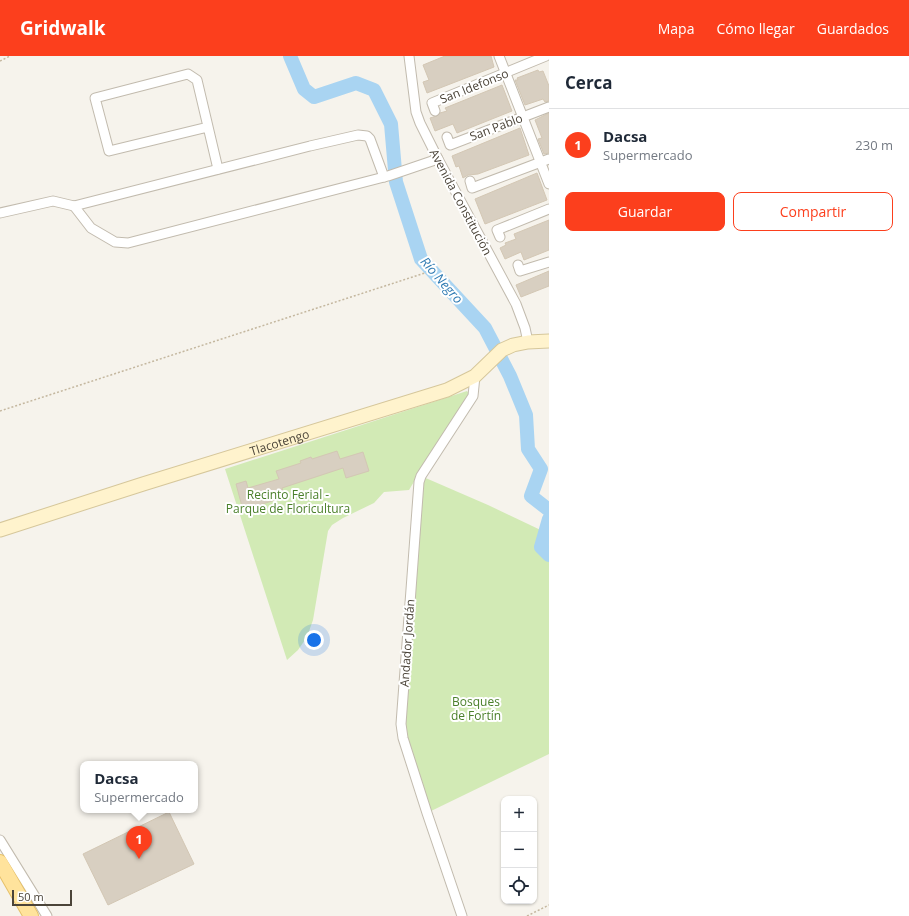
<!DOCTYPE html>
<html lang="es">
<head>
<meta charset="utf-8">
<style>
	body { margin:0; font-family:"Open Sans",sans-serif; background:#f6f6f7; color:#1f2937 }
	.controls { position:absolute; right:12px; bottom:12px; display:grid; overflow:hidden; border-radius:8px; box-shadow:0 1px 3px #0004 }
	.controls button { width:36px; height:36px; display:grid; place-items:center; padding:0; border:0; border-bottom:1px solid #e0e1e3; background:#fff; color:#1f2937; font:20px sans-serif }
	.scale { position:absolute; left:12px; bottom:10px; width:60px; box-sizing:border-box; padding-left:4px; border:2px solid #4b4439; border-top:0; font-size:11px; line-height:14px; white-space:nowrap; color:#4b4439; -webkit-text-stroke:3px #fff; paint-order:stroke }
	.you { position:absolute; left:314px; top:584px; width:14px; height:14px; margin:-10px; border:3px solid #fff; border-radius:50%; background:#1a73e8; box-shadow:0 0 0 6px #1a73e833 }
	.badge { display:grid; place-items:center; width:26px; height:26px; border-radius:50%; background:#fc3f1d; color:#fff; font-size:13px; font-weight:700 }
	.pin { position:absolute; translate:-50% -33px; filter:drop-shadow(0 1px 2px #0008) }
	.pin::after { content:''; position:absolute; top:21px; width:14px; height:12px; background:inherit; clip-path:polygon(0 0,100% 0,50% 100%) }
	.popup { position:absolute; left:80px; top:705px; width:118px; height:52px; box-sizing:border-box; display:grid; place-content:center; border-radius:8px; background:#fff; filter:drop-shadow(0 1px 3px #0005); font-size:13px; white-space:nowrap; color:#747a83 }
	.popup b { font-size:15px; color:#1f2937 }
	.popup::after { content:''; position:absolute; left:50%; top:100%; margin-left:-8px; border:8px solid transparent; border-top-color:#fff }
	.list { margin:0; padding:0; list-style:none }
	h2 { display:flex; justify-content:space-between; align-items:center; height:52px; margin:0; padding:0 16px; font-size:17px }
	h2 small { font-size:13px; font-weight:400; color:#747a83 }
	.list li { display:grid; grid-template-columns:26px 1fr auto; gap:12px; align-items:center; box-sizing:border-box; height:72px; padding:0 16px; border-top:1px solid #e0e1e3 }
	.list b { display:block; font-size:15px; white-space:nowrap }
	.list p { margin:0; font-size:13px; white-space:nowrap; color:#747a83 }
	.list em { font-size:13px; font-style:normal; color:#747a83 }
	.actions { display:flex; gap:8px; padding:12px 16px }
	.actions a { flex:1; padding:9px 0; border:1px solid #fc3f1d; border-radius:8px; text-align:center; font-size:14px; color:#fc3f1d }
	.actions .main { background:#fc3f1d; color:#fff }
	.icon { flex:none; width:22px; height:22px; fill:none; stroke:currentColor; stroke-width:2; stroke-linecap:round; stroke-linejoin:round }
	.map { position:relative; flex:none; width:549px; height:860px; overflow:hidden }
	header { display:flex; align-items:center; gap:24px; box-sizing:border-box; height:56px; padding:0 20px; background:#fc3f1d; color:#fff }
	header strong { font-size:19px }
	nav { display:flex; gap:22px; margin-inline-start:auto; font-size:14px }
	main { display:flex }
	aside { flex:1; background:#fff }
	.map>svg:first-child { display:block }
</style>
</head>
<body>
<header>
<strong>Gridwalk</strong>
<nav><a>Mapa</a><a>Cómo llegar</a><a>Guardados</a></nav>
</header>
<main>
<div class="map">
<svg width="549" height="860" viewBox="0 0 549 860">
	<rect width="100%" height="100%" fill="#f6f3ec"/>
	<g fill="#d2eab5">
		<polygon points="467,335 470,339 416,419 415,424 409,434 384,436 374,447 343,462 332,469 328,475 313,564 307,581 298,594 287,604 225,413"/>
		<polygon points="421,420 488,449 549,478 549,698 429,756 401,668"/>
	</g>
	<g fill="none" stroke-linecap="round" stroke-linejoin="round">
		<g stroke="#a9d4f2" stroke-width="14">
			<polyline points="290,0 304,33 314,41 356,27 374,34 391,68 396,126 421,203 485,272 510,320 526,359 528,393 541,413 531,440 549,454"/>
			<polyline points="549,463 541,491 549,499"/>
		</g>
	</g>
	<g fill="#d8cfc1" stroke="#d3c7b4">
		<polygon points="445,0 491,0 494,11 427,37 423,26 429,24 423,9"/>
		<polygon points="538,14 539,16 543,15 549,30 549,45 545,46 543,43 525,49 515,24 518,24 517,22"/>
		<polygon points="502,29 512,55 457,77 453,68 435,75 430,62 437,60 440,57 447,55 445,52"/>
		<polygon points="549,57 549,97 544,98 538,83 542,82 535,64"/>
		<polygon points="520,72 529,99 478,118 468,119 463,122 459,110 456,111 452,100"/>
		<polygon points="537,117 547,144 485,168 475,143"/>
		<polygon points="549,164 549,194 524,204 521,196 505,203 500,192 506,189 505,187 516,183 514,178"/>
		<polygon points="549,215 549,230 521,241 516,229"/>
		<polygon points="337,395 340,403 363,396 369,415 346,422 343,412 282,432 285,441 243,454 236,428 246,425 248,432 279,423 276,415 301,407 300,405 311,401 312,403"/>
		<polygon points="169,756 194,808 108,849 83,798"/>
	</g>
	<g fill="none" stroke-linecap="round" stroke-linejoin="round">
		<g stroke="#c2bbae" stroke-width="11">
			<g id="street">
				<polyline points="409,0 416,56 420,67 438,103 516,248 525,272 528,286"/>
				<polyline points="499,0 549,128"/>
				<polyline points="435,55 432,47 546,0"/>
				<polyline points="208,71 109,95 95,42 188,18 197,24 218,113"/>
				<polyline points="447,81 450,89 549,51"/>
				<polyline points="470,125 472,132 549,103"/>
				<polyline points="74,150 91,172 115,186 128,187 388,120 438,103"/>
				<polyline points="0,157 53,145 74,150 310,90 358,79 367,80 370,83 384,121"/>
				<polyline points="500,181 497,174 549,153"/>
				<polyline points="518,209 520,215 549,206"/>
				<polyline points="0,784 47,860"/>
				<polyline points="462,860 427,757 403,682 401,668 419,426 421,420 473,340 475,320"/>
			</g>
		</g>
		<g stroke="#d6c79b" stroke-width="15">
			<g id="secondary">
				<path id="s1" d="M0 474 143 428 447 334 475 320 502 294 513 289 528 286 549 285"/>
			</g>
		</g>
		<g stroke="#e6c16a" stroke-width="16">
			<polyline id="primary" points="0,806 31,860"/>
		</g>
		<g stroke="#c4b79f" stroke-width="1.5" stroke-dasharray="2 2" stroke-linecap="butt">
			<polyline points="0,5 10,0"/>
			<polyline points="0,355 431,215"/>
			<polyline points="527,860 549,849"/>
		</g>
		<use href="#street" stroke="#fff" stroke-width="9"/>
		<use href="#secondary" stroke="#fff3cd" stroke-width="13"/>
		<use href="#primary" stroke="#ffe39c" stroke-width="14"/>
	</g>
	<g text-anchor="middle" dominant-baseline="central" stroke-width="4" stroke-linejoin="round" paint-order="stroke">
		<g font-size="12" fill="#4b4439" stroke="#fff">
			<text transform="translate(474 30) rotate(-22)">San Idefonso</text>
			<text transform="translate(496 71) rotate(-21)">San Pablo</text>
			<text transform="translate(461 146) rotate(62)">Avenida Constitución</text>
			<text stroke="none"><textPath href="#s1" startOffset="293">Tlacotengo</textPath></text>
			<text transform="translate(407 587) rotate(-86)">Andador Jordán</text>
		</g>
		<g font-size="12" fill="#4a7f2a" stroke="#fff">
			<text x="288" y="438">Recinto Ferial -<tspan x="288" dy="14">Parque de Floricultura</tspan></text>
			<text x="476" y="645">Bosques<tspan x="476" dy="14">de Fortín</tspan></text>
		</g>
		<g font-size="13" font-style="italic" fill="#2e7ab2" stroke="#fff">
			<text transform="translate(442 224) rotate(49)">Río Negro</text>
		</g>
	</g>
</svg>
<div class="controls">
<button>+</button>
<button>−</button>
<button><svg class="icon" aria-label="locate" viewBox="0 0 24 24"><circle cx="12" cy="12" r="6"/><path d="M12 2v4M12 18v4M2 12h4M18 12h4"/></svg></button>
</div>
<div class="scale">50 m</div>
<div class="you"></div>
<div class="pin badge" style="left:139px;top:803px">1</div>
<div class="popup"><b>Dacsa</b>Supermercado</div>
</div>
<aside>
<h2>Cerca<small></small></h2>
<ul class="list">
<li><span class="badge">1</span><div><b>Dacsa</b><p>Supermercado</p></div><em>230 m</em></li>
</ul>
<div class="actions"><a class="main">Guardar</a><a>Compartir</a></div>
</aside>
</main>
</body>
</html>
